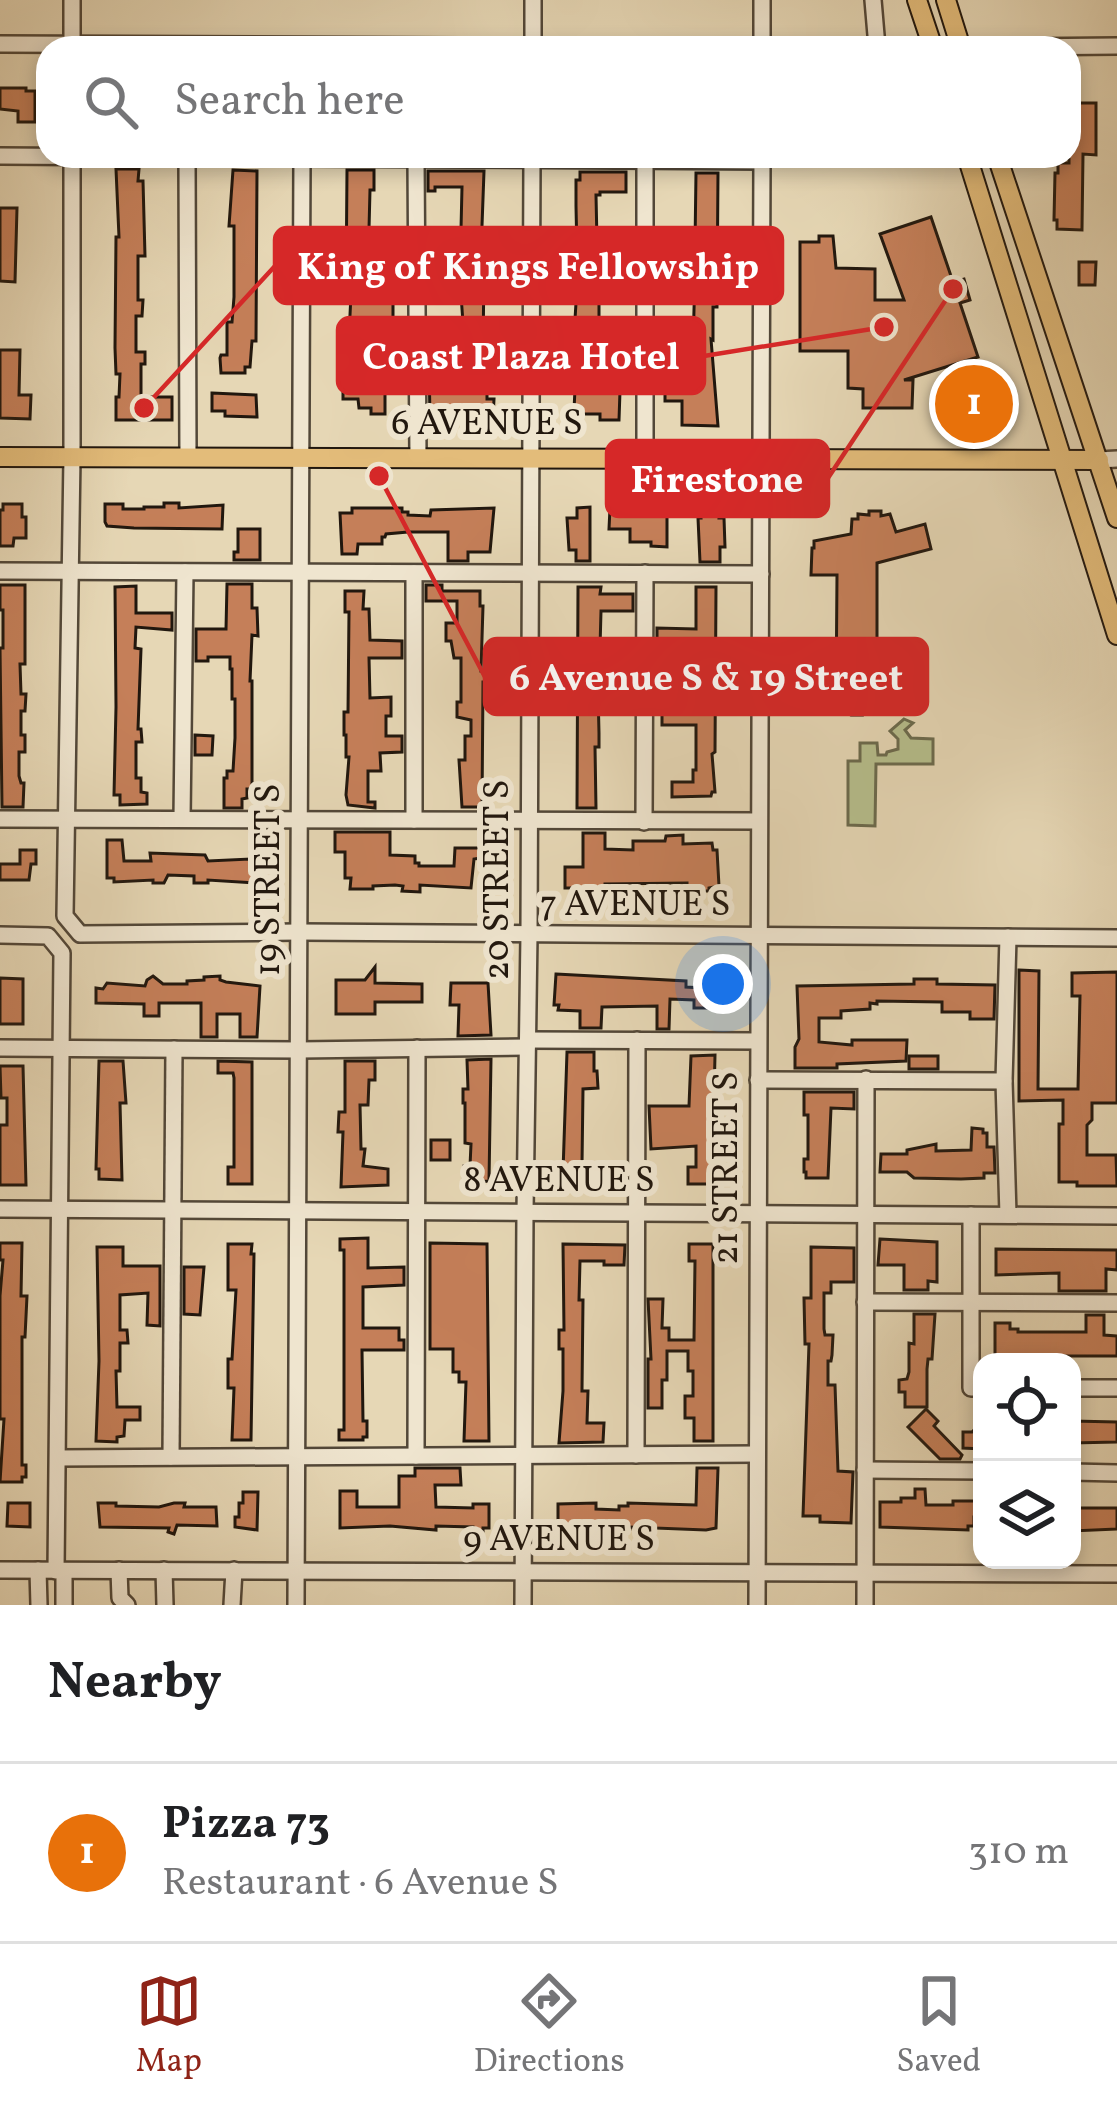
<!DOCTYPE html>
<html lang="en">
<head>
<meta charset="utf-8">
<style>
	body { margin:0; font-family:Vollkorn,serif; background:#f2f2f2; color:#202124 }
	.controls { position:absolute; right:36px; bottom:36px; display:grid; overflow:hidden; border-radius:24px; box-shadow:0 6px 18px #0003 }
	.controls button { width:108px; height:108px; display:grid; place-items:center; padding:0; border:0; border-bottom:3px solid #e0e0e0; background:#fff; color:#202124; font:60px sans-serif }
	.you { position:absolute; left:723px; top:984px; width:42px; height:42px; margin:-30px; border:9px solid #fff; border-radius:50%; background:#1a73e8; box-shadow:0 0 0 18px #1a73e833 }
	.badge { display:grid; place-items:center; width:78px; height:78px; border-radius:50%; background:#8f2418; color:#fff; font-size:39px; font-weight:700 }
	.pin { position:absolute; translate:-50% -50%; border:6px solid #fff; box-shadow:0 3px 12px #0006 }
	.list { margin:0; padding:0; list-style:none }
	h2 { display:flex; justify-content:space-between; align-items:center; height:156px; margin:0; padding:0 48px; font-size:51px }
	h2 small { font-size:39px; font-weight:400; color:#757577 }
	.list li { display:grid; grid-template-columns:78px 1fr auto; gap:36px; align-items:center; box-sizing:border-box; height:180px; padding:0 48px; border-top:3px solid #e0e0e0 }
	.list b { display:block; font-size:45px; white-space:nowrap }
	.list p { margin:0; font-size:39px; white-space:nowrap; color:#757577 }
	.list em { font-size:39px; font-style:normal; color:#757577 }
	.icon { flex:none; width:66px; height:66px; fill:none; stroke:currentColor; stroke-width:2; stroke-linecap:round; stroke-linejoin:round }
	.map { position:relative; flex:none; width:1117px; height:1605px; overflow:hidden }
	.search { position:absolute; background:#fff; box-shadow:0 6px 18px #0003; left:36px; right:36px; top:36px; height:132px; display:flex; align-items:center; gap:30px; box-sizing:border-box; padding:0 42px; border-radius:36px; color:#757577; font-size:45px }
	.sheet { height:336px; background:#fff }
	nav { display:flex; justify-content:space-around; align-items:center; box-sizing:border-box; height:168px; border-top:3px solid #e0e0e0; background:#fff; font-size:33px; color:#757577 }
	nav a { display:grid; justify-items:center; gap:6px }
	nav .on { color:#8f2418 }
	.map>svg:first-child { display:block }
</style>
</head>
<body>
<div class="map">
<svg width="1117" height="1605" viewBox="0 0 1117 1605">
	<rect width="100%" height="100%" fill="#e6d7b5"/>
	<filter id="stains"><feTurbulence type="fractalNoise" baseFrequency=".00167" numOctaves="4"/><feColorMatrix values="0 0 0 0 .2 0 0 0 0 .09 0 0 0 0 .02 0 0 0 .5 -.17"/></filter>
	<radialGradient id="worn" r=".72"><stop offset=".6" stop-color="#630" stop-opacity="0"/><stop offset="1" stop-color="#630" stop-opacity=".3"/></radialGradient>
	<polygon fill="#b6be8c" stroke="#6c6a4d" stroke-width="3" points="904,719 913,723 905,730 911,738 933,739 933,764 876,764 875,826 848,825 848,761 860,761 860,743 877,743 878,755 886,755 887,752 898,749 898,739 890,731"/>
	<g fill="#c57f59" stroke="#21170e" stroke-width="3">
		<polygon points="0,88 26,88 26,91 35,91 35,122 18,122 18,111 0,109"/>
		<polygon points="1074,103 1096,103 1096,155 1083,154 1082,230 1057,229 1057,220 1054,220 1055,173 1058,173 1058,163 1069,163 1069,114 1074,114"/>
		<polygon points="116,169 139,169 138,181 143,181 145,256 138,256 138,300 143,300 142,316 136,316 136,352 145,352 145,364 141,364 141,397 172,397 172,420 116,420 116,397 119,397 120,374 116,374 115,348 116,237 119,237"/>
		<polygon points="233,170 257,171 256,341 252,341 250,367 245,367 245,373 221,373 220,358 221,355 227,355 227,322 232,322 234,297 234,226 229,226"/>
		<polygon points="347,170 374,170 374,190 370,190 369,229 404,229 405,243 373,243 373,258 369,258 369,270 366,270 366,292 393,292 393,318 384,318 384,324 370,324 366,350 352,349 353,336 349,336 351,294 346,294"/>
		<polygon points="428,171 484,171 482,226 484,245 486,245 487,265 484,265 483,355 487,355 487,399 494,399 493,419 463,419 463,410 441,410 441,419 430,419 429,361 455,361 455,337 464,337 460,281 454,281 456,243 429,242 428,228 461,229 462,187 435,187 435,191 428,191"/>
		<polygon points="580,172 626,172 626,192 600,192 600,195 596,195 597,242 629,242 629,258 607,258 607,279 624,279 624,298 599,298 599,324 633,325 633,344 598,344 598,365 605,366 604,391 620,391 619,420 600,420 600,414 580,414 580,410 574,410 578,326 578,319 575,319 576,303 578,303 576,206 576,180 580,180"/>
		<polygon points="696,173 718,173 717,307 713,307 713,340 711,339 718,426 682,425 682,401 665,401 665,384 692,383 695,273 674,272 674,278 657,277 657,260 692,261 692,245 695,245"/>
		<polygon points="0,208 17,208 15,282 0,281"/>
		<polygon points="931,217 953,282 964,279 970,300 960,303 978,357 904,380 913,380 912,408 863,408 863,389 848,388 848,351 800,351 800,242 819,242 819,236 833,236 836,268 875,269 875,300 904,300 880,234"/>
		<polygon points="1079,262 1096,262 1095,285 1079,285"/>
		<polygon points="0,350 20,350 19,395 31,395 30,419 0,418"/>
		<polygon points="964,380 985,380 985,416 963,415"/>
		<polygon points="343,385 385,387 385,414 371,414 371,408 359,408 358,399 343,399"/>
		<polygon points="212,393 256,395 257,417 225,416 225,411 212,411"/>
		<polygon points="164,503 179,503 179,508 223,505 222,529 134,528 107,526 105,522 105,504 123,504 123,509 144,509 144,507 164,507"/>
		<polygon points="700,503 720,503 719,518 724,518 725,547 720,547 720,562 700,562 698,518 701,518"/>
		<polygon points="3,504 22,504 22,517 26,517 26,538 14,538 13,546 0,546 0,510 3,510"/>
		<polygon points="590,507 590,561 576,561 576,550 569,550 567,518 577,518 577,508"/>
		<polygon points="655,507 655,513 667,513 667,547 651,546 651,542 630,542 630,529 609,529 610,508"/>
		<polygon points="352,508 402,508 402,512 408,512 408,515 430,516 431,510 494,508 490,552 468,552 468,561 448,561 448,532 408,532 386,534 385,537 382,537 382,544 358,544 357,554 342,554 340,513 352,513"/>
		<polygon points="869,511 881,511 881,516 890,514 896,532 925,524 931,549 877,563 877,702 868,702 867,713 863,715 851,715 846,713 847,703 836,702 837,575 811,575 812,548 814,548 814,541 851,534 852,519 858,519 858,514 869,515"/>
		<polygon points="238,529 260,529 260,560 234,560 234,552 238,552"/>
		<polygon points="227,584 252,584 252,608 257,608 258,636 252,635 250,681 252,681 252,789 247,789 247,798 242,799 242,808 224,808 224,778 227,778 227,771 233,771 235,738 235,699 232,699 232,669 230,669 230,657 208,657 208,661 196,661 196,629 226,629"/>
		<polygon points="0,585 25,585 25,664 20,664 21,694 26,694 25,711 21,711 21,735 25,735 25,752 19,752 19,776 21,783 24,783 23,807 2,807 0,648 3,648 3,610 0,610"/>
		<polygon points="426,585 442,585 442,591 480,591 480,606 483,606 481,671 485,671 485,682 483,682 482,807 462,807 459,760 465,760 465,736 471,736 471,720 457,717 457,702 461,702 461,658 454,658 451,641 446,641 446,623 457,623 457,601 426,601"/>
		<polygon points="136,586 136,613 172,613 172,630 136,627 135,648 141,649 138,729 141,729 142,742 136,742 136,778 141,778 141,792 147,793 147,804 120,805 120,795 114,795 116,707 115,587"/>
		<polygon points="578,587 601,587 600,594 633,594 633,611 601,611 600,648 597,648 599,733 599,747 595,747 596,808 577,808"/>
		<polygon points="696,587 716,587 715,752 712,754 715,792 712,792 711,796 672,797 672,782 693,782 693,770 696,770 696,725 662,725 662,708 695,708 693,641 671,640 670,673 657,673 657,628 696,629"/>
		<polygon points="345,591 364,591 363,609 369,609 370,640 402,641 402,658 369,658 370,698 391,697 391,716 386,716 386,736 402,736 402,752 380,753 381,771 368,771 368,802 375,802 375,808 348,805 346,795 349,757 346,757 346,735 344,735 344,712 348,712 349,612 345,612"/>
		<polygon points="195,735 213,736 212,755 195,755"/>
		<polygon points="335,832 390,832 390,855 415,856 415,863 419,863 419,866 454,866 455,848 481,848 481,858 474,859 471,888 420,885 420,892 402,891 403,886 395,885 373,886 373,889 350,889 351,878 345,878 345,852 335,852"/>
		<polygon points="583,833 605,833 605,849 633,850 633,841 665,841 666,836 683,835 683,844 712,843 713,850 717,850 719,886 709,888 709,891 696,891 687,890 687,883 605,884 605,894 584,894 584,888 565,888 565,867 583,867"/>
		<polygon points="107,840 122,840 124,861 151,861 150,853 205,855 208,861 250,859 250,864 256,864 256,883 208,880 208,883 194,883 194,876 168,875 164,883 153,883 153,880 114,882 114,878 107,878"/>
		<polygon points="20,850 36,850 36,864 31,864 29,880 0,880 0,864 20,864"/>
		<polygon points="375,967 375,983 422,984 422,1002 375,1002 375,1014 336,1014 336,980 365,980"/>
		<polygon points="1019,970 1039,971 1038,1089 1078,1089 1080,996 1072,996 1072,973 1117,972 1117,1103 1092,1103 1092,1120 1087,1125 1087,1155 1116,1155 1117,1186 1077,1186 1077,1182 1059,1182 1059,1124 1063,1124 1063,1100 1019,1101"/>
		<polygon points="556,974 686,981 686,987 720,989 720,999 717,999 717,1008 694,1008 694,1000 670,999 669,1029 657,1029 657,1006 602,1007 601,1028 580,1028 580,1011 558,1010 559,1005 554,1005"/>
		<polygon points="153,976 163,984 187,984 187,981 204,980 204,977 220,976 220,980 226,982 260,986 257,1037 240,1037 240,1014 217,1014 217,1037 201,1037 201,1003 159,1003 159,1016 144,1016 144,1004 96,1003 96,988 103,989 107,983 145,986 147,980"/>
		<polygon points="0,978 23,979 23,1024 0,1024"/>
		<polygon points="914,979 937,979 937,984 995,985 994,1019 970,1019 970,1012 942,1012 942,1002 877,1001 877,1004 870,1003 870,1009 841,1011 841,1018 819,1018 819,1042 852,1045 852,1040 907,1040 906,1061 837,1064 837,1068 795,1068 795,1047 799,1039 797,986 914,984"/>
		<polygon points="451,983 488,983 491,1035 458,1036 459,1005 450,1005"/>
		<polygon points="567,1052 594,1052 594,1071 597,1071 598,1088 583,1089 582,1165 588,1165 588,1182 565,1182 563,1172"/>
		<polygon points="715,1055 712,1184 688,1184 688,1167 696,1167 696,1146 651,1149 649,1106 689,1106 691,1056"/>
		<rect x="909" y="1056" width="29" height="13"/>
		<polygon points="491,1059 489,1181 463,1183 464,1166 470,1166 471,1144 465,1143 465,1103 463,1103 463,1089 468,1089 467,1060"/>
		<polygon points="99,1061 123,1061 126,1103 120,1103 122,1180 99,1179 99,1169 96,1169"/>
		<polygon points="218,1061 252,1062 252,1184 228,1184 228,1167 234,1167 234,1078 233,1073 218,1073"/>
		<polygon points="345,1061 375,1061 375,1080 369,1080 368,1105 360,1105 361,1149 365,1149 363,1166 388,1169 388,1185 341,1187 343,1132 338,1132 339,1112 345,1112"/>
		<polygon points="0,1066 23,1066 26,1185 0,1185 0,1125 7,1125 7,1098 1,1098"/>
		<polygon points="804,1092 854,1092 854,1109 831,1108 828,1178 806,1178 806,1172 804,1172 804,1159 808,1159 808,1115 804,1115"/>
		<polygon points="972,1128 983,1129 983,1133 987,1133 987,1147 994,1147 995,1173 984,1173 984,1178 961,1179 914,1178 907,1172 880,1172 881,1154 907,1154 907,1150 936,1144 936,1151 971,1150"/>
		<rect x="431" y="1140" width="19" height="20"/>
		<polygon points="368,1238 368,1268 404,1267 404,1285 363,1287 363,1328 399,1328 399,1340 404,1340 404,1350 362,1350 363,1421 367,1421 367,1437 363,1437 363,1440 339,1440 339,1430 344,1430 344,1250 340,1250 340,1239"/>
		<polygon points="880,1239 937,1242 937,1282 928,1281 928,1290 904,1290 904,1265 878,1265"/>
		<polygon points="0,1243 22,1243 21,1296 27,1296 25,1337 22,1337 22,1465 26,1465 26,1477 22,1477 22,1482 0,1482 4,1419 0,1419 0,1296 3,1260 0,1260"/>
		<polygon points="430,1243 487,1244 489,1441 464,1441 466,1382 459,1382 459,1372 453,1372 453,1349 430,1349"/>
		<polygon points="228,1244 252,1244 251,1254 254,1254 251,1440 232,1440 234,1388 228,1388 228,1359 232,1359 236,1290 228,1290"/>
		<polygon points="563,1244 625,1245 624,1265 604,1265 604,1261 580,1261 579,1300 583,1300 582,1391 588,1391 587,1423 604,1423 603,1442 559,1443 563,1391 563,1349 559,1349 559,1330 564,1330"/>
		<polygon points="689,1244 713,1244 713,1441 694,1441 694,1418 685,1418 685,1396 693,1396 693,1371 688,1371 688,1351 667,1351 667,1380 662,1380 662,1408 648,1408 648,1359 651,1359 648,1299 663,1299 662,1328 669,1328 669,1340 694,1340 695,1261 689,1261"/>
		<polygon points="97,1247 123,1247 123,1266 160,1266 160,1326 147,1325 148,1293 120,1295 120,1330 127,1330 128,1343 120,1343 120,1371 116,1371 117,1407 140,1407 140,1420 125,1420 124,1436 117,1437 117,1442 96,1441 99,1361"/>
		<polygon points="811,1247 854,1248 854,1282 831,1282 831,1293 824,1293 824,1329 825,1335 833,1335 832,1355 831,1361 828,1361 828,1385 835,1385 838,1471 853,1472 851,1523 820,1522 820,1516 803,1516 809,1344 805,1344 804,1298 811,1298"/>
		<polygon points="996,1249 1117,1250 1117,1270 1106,1269 1106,1291 1059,1291 1059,1273 996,1275"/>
		<polygon points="184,1267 204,1267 200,1315 184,1314"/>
		<polygon points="914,1314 935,1314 932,1359 928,1359 927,1369 927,1407 905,1407 905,1392 899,1392 899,1380 907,1379 909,1372 909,1343 914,1344"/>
		<polygon points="1086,1315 1104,1315 1104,1335 1117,1336 1117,1356 995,1356 995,1323 1010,1323 1010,1329 1018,1329 1018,1332 1086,1332"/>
		<polygon points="926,1409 938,1421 934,1426 962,1455 960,1459 940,1459 908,1427"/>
		<polygon points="1072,1421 1117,1422 1117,1442 1072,1443"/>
		<polygon points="975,1429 982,1429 982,1449 963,1448 963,1432 972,1432"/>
		<polygon points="415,1468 460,1468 461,1485 435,1485 436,1507 473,1508 473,1504 489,1504 489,1528 483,1528 483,1531 473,1531 473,1527 436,1526 436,1530 390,1526 340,1528 340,1491 357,1491 357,1507 399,1507 399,1476 415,1476"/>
		<polygon points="697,1468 718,1468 716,1528 706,1530 630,1527 630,1529 603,1529 603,1532 588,1532 588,1528 558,1528 558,1504 596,1503 596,1509 619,1510 619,1506 628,1506 628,1503 696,1505"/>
		<polygon points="915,1489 925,1489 926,1505 953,1505 953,1501 982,1501 982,1517 974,1517 974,1526 968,1526 968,1530 880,1527 880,1502 901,1502 901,1498 915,1498"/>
		<polygon points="243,1492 258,1492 257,1530 235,1527 235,1517 239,1517 239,1503 243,1503"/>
		<polygon points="8,1503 30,1503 30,1527 7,1526"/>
		<polygon points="98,1503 116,1503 116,1506 159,1507 174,1503 185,1503 184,1507 216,1507 217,1526 177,1525 174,1534 168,1532 169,1528 100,1527"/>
		<polygon points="1072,1508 1117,1508 1117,1529 1072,1531"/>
	</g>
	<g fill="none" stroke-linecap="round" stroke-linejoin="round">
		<g stroke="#524738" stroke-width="20">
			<g id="minor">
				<polyline points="72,0 72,48"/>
				<polyline points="762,0 762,48"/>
				<polyline points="873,0 877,47"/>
				<polyline points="0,44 933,48 1117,46"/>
				<polyline points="533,48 533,0"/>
				<polyline points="0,156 762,161"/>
				<polyline points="72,156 72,457 65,916 80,934 300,932 1117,938"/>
				<polyline points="187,157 188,457"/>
				<polyline points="416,159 418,458"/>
				<polyline points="645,161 645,458"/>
				<polyline points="1099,460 1117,459"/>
				<polyline points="0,571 761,574"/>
				<polyline points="414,573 414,820"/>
				<polyline points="0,819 759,821"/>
				<polyline points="182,819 185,572"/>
				<polyline points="644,822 645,573"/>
				<polyline points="0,935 48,936 62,953 56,1571"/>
				<polyline points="1008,937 1004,1081 1008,1215"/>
				<polyline points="528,1040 758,1041"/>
				<polyline points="0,1048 299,1050 527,1047"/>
				<polyline points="758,1080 1004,1081"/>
				<polyline points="0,1209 1117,1216"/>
				<polyline points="971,1215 971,1388 982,1388"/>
				<polyline points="865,1302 1117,1303"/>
				<polyline points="1072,1388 1117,1388"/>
				<polyline points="636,1455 637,1040"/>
				<polyline points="416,1456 417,1048"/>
				<polyline points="171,1457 174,1049"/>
				<polyline points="58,1458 757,1454"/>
				<polyline points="865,1470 982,1471"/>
				<polyline points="1072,1472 1117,1473"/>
				<polyline points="0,1570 1117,1574"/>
				<polyline points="38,1570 39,1605"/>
				<polyline points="119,1570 120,1598 127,1605"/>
				<polyline points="164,1570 165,1605"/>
				<polyline points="64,1605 64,1571"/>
				<polyline points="232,1605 234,1570"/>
				<polyline points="296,1605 302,156"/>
				<polyline points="523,1605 525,1212 529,935 532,156"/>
				<polyline points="757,1605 762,156"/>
				<polyline points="865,1605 866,1079"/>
			</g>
		</g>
		<g stroke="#21170e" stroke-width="22">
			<g id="major">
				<polyline points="917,0 933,48"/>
				<polyline points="946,0 961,48"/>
				<polyline points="967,156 1117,635"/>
				<polyline points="997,156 1117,518"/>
				<polyline points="0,457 1099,460"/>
			</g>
		</g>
		<use href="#minor" stroke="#efe5cf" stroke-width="15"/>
		<use href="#major" stroke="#e3bc7a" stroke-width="18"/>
	</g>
	<g text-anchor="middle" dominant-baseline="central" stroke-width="12" stroke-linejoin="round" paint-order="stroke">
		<g font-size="36" fill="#21170e" stroke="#efe5cf">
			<text x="487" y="425">6 AVENUE S</text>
			<text transform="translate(270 880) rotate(-90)">19 STREET S</text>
			<text transform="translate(499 880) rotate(-90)">20 STREET S</text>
			<text x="635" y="906">7 AVENUE S</text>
			<text transform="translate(728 1168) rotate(-90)">21 STREET S</text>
			<text x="559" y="1182">8 AVENUE S</text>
			<text x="559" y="1541">9 AVENUE S</text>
		</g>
	</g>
	<path fill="none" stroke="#d62828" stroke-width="4.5" d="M144 408L275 266M884 327L704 356M953 289L828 478M379 476L485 677"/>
	<g fill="#d62828" stroke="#efe5cf" stroke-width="4.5">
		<circle cx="144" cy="408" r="12"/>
		<circle cx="884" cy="327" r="12"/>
		<circle cx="953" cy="289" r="12"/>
		<circle cx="379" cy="476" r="12"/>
	</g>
	<g fill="#d62828" stroke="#d62828" stroke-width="4.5">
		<rect x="275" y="228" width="507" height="75" rx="12"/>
		<rect x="338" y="318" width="366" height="75" rx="12"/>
		<rect x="607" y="441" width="221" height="75" rx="12"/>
		<rect x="485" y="639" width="442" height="75" rx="12"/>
	</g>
	<g font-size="39" text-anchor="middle" font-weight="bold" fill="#fff">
		<text x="528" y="279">King of Kings Fellowship</text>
		<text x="521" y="369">Coast Plaza Hotel</text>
		<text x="717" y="492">Firestone</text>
		<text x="706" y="690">6 Avenue S &amp; 19 Street</text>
	</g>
	<rect width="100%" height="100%" filter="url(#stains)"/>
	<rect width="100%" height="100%" fill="url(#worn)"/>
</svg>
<div class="controls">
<button><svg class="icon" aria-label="locate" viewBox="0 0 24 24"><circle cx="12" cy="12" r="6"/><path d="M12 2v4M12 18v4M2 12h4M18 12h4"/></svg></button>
<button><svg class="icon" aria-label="layers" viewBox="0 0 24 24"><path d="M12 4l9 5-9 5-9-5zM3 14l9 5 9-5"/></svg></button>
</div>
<div class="you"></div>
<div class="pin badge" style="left:974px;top:404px;background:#e8710a">1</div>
<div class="search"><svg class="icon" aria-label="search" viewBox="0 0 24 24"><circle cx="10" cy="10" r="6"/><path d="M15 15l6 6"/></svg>Search here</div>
</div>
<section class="sheet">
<h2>Nearby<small></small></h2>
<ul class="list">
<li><span class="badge" style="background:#e8710a">1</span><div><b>Pizza 73</b><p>Restaurant · 6 Avenue S</p></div><em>310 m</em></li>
</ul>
</section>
<nav>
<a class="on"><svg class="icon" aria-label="map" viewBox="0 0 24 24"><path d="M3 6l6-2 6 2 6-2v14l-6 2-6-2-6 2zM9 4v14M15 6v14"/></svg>Map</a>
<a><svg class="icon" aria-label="directions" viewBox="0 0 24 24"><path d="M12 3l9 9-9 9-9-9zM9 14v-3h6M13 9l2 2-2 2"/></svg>Directions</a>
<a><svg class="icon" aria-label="saved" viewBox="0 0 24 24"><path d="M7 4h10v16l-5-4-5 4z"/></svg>Saved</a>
</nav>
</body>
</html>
